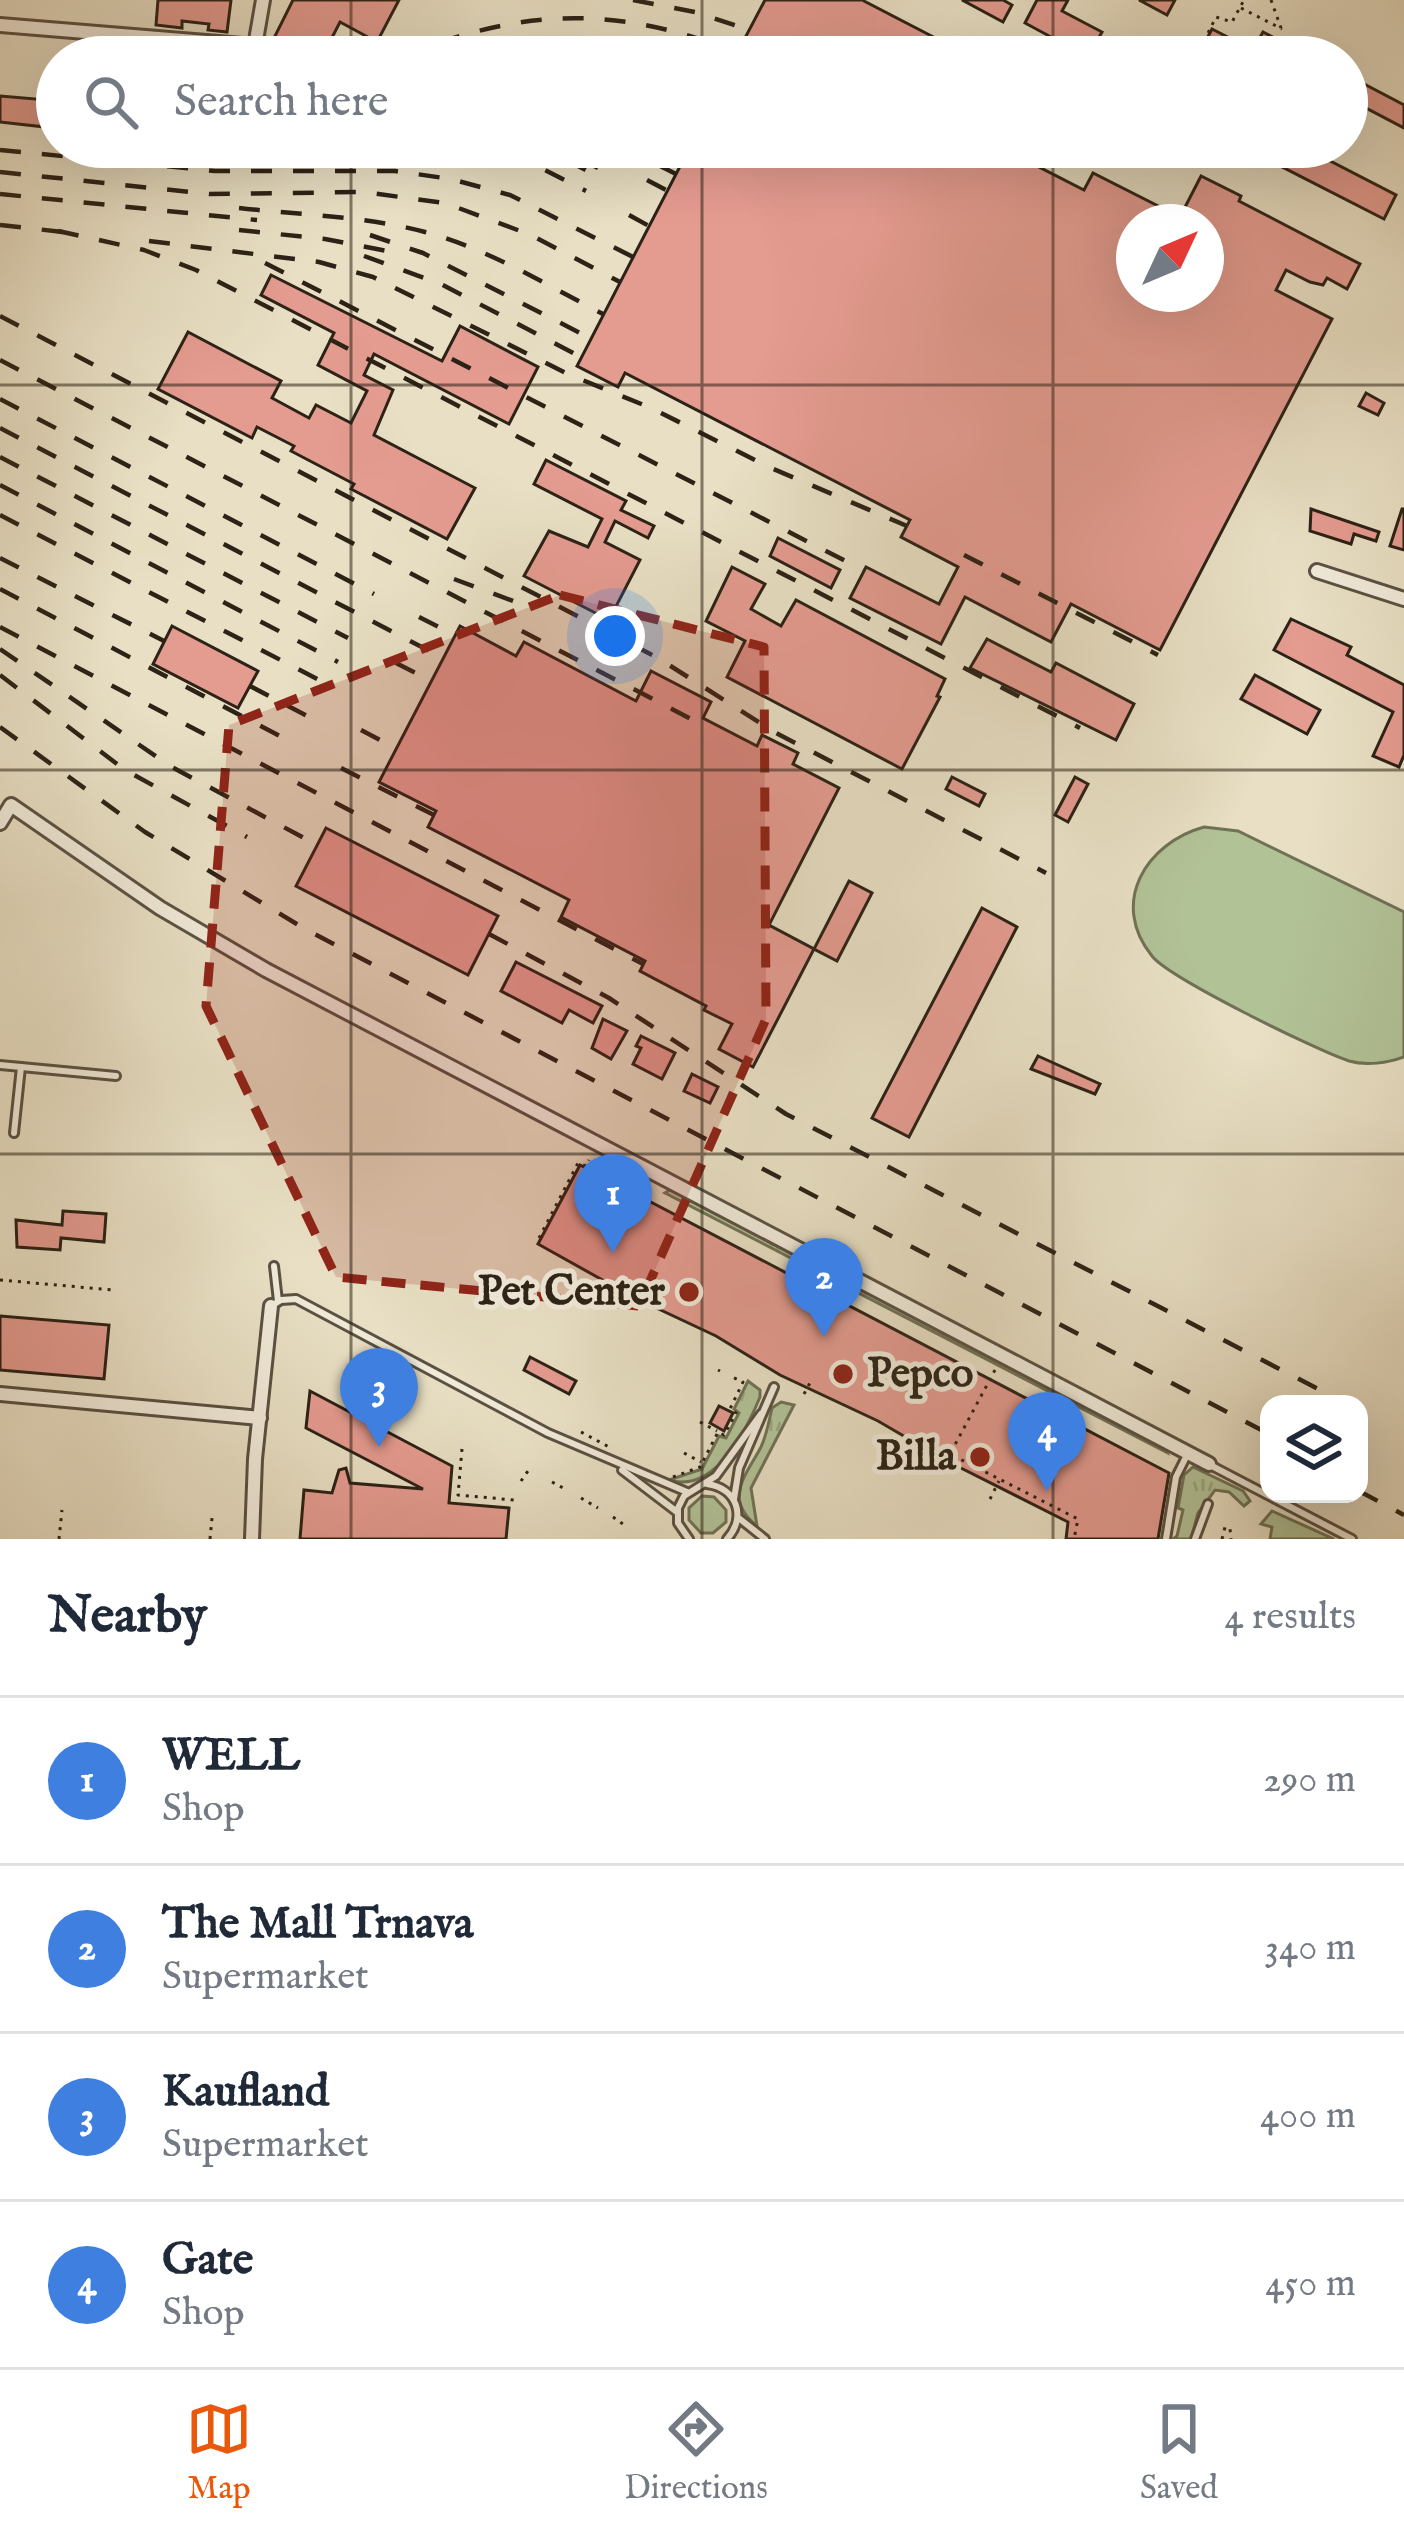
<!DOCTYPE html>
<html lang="en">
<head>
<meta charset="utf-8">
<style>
	body { margin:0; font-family:"IM FELL English",serif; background:#f6f6f7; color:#1f2937 }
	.controls { position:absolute; right:36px; bottom:36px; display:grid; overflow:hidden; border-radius:24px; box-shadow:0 12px 48px #0002 }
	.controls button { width:108px; height:108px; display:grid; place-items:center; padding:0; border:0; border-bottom:3px solid #e0e1e3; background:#fff; color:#1f2937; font:60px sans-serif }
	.compass { position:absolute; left:1116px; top:204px; width:108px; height:108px; border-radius:50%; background:#fff; box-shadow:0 12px 48px #0002; rotate:46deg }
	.you { position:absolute; left:615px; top:636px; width:42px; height:42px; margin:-30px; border:9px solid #fff; border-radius:50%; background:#1a73e8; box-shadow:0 0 0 18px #1a73e833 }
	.badge { display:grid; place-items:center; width:78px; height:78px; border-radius:50%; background:#ea580c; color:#fff; font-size:39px; font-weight:700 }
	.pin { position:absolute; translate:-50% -99px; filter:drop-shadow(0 3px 6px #0008) }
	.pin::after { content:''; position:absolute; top:63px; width:42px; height:36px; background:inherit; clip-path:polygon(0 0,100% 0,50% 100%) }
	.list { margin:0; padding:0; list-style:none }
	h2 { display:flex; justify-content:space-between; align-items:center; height:156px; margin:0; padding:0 48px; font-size:51px }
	h2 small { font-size:39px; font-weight:400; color:#747a83 }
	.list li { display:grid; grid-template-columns:78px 1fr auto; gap:36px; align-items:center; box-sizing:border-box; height:168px; padding:0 48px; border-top:3px solid #e0e1e3 }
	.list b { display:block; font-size:45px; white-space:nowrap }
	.list p { margin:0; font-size:39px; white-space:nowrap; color:#747a83 }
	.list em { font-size:39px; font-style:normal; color:#747a83 }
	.icon { flex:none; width:66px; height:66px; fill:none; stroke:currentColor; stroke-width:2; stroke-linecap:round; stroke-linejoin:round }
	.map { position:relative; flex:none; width:1404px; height:1539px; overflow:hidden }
	.search { position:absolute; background:#fff; box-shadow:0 12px 48px #0002; left:36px; right:36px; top:36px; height:132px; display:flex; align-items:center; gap:30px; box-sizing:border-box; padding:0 42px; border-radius:66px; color:#747a83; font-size:45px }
	.sheet { height:828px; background:#fff }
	nav { display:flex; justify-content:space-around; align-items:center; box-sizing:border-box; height:168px; border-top:3px solid #e0e1e3; background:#fff; font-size:33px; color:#747a83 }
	nav a { display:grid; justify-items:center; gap:6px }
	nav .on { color:#ea580c }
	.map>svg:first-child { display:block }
</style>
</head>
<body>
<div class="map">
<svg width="1404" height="1539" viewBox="0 0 1404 1539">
	<defs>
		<pattern id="grass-tufts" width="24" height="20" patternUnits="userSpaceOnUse" patternTransform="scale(3)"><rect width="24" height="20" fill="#b2c297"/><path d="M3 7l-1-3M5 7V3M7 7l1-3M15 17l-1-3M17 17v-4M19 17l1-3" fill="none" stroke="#99a681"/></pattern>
	</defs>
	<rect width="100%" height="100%" fill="#e8dfc4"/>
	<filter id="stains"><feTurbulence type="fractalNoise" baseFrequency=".00167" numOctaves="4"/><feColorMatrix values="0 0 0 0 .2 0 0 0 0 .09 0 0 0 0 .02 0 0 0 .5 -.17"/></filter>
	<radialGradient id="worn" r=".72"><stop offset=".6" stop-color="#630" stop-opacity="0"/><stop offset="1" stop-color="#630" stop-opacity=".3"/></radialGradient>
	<g fill="url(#grass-tufts)" stroke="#6f7256" stroke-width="3">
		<polygon points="670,1190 1164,1449 1166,1452 665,1193"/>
		<path d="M748 1381 760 1390V1397C746 1431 715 1494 669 1480L702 1469 719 1436 726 1438 739 1413 734 1409Z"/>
		<path d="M781 1402 794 1405 751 1488 757 1526C722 1499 747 1474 761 1447 767 1434 769 1421 772 1408Z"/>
		<polygon points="1193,1467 1243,1491 1250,1501 1244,1506 1229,1492 1215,1490 1198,1513 1191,1539 1173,1539 1177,1536 1183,1510 1178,1508 1184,1475"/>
		<polygon points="702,1496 714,1497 726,1510 726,1522 713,1533 701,1533 689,1520 689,1508"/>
		<polygon points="1272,1511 1334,1539 1270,1539 1272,1527 1261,1524"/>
	</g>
	<path fill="#b2c297" stroke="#6f7256" stroke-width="3" d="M1204 827 1238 831 1404 912V1057C1388 1063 1366 1066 1349 1061 1318 1051 1169 978 1152 956 1109 903 1146 843 1204 827Z"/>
	<g fill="#e49b90" stroke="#2c2216" stroke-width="3" fill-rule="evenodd">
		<polygon points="158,0 231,0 227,32 208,30 209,24 182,21 182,28 156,25"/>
		<polygon points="293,0 399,0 377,42 340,22 322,57 295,57 271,44"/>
		<polygon points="765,0 862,0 972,57 735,57"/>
		<polygon points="962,0 1003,0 1012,5 1003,22"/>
		<polygon points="1037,0 1068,0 1062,11 1102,32 1088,57 1066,57 1059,53 1064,44 1025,23"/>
		<polygon points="1139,0 1175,0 1167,15"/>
		<polygon points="1212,29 1253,50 1263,32 1311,57 1197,57"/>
		<polygon points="1347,75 1404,105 1404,128 1347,98"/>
		<polygon points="0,96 48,100 45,127 0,122"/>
		<polygon points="540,147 596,147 584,170"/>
		<path d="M690 147H1000L1084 190 1093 173 1180 217 1201 176 1241 196 1239 201 1360 264 1347 289 1327 278 1323 285 1310 282 1286 270 1276 290 1332 319 1160 650 1071 604 1051 642 965 597 941 644 850 598 866 567 939 604 958 567 901 537 910 520 625 373 618 387 577 366ZM1134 222H1206V294H1134Z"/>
		<polygon points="1243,147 1303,147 1396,195 1384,219"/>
		<polygon points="271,275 442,361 460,326 538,367 509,424 374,354 364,375 393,390 374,435 475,488 447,539 351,489 354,484 291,451 294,446 257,427 252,438 158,389 188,332 281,381 272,398 309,418 316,405 351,423 367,391 318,365 334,333 261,295"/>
		<polygon points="1366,393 1384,403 1378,415 1359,406"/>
		<polygon points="546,460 626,501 621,510 654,526 648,538 615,521 605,542 640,560 609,620 524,576 549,531 588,547 602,519 534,484"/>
		<polygon points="1311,509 1379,532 1376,541 1354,534 1351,544 1310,531"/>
		<polygon points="1402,509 1404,509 1404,550 1390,546"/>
		<polygon points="778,538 840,570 831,588 770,556"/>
		<polygon points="732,567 765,584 751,609 781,626 796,600 945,679 937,696 940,697 902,769 727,677 745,641 706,621"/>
		<polygon points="1291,619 1351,647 1347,655 1404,685 1404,755 1399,767 1373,756 1393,712 1274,650"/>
		<polygon points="172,626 258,671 238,708 153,664"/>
		<polygon points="460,626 516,656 524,642 636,701 651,671 711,702 703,718 757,746 762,735 798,753 793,764 839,788 769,925 814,949 753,1067 719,1049 732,1024 704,1010 706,1006 640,971 645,961 561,917 569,900 428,827 436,811 379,782"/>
		<polygon points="987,639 1051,672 1056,663 1134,704 1116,740 970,668"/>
		<polygon points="1255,675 1320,710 1307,734 1241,699"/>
		<polygon points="952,777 985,794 979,806 946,789"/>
		<polygon points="1075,777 1088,784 1068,822 1055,815"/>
		<polygon points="326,828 498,916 468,975 296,886"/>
		<polygon points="849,881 872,893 837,961 814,949"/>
		<polygon points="982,908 1017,927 909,1137 872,1118"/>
		<polygon points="516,962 602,1006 593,1023 569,1010 562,1023 501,991"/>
		<polygon points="603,1019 627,1031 611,1059 592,1048"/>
		<polygon points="641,1036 675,1053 662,1079 633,1064 641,1048 636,1046"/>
		<polygon points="1038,1056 1100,1084 1095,1094 1031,1069"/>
		<polygon points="692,1074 718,1087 710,1103 684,1091"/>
		<polygon points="580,1165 1169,1473 1158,1539 1066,1539 1068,1522 945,1460 878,1421 780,1375 716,1336 633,1297 538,1244"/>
		<polygon points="63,1211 106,1214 104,1242 61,1238 60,1250 17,1247 16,1220 62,1225"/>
		<polygon points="0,1316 109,1325 104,1379 0,1370"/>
		<polygon points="530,1357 576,1381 569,1394 524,1370"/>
		<polygon points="310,1391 452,1466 449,1503 509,1508 506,1539 300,1539 304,1490 332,1493 339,1470 346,1468 350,1483 423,1489 306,1428"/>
		<polygon points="719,1406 733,1413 724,1431 710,1423"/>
	</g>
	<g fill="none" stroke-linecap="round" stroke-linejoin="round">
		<g stroke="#5b5142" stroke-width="12">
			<g id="service">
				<polyline points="0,1065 116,1076"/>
				<polyline points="14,1133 21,1067"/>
				<polyline points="274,1266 278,1301"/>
				<polyline points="271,1306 281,1300 296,1299 548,1433 687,1492"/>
				<polyline points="1212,1466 1352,1539"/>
				<polyline points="622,1470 677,1512"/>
				<path d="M707 1484C737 1488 747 1517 727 1539"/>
				<polyline points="734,1499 739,1468 774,1387"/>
				<polyline points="740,1519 765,1539"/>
				<polyline points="689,1539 678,1523 678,1508 684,1496 716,1476 761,1414"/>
				<polyline points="1166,1539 1176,1477 1188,1453"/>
				<polyline points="1195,1539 1208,1504"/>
			</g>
		</g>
		<g stroke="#5b5142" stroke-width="18">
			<g id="minor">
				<polyline points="0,25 255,46 263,0"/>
				<polyline points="1317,571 1404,599"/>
				<polyline points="0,823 11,805 160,908 266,970 1209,1464"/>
				<polyline points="0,1394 260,1418"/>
				<polyline points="252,1539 255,1459 271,1306"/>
			</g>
		</g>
		<g stroke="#2c2216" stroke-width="3" stroke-dasharray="3 6" stroke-linecap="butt">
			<polyline points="1271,0 1281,28"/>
			<polyline points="1241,8 1282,29"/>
			<polyline points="1196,57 1216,17 1232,22 1244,0"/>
			<polyline points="539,1238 578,1163 586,1166 589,1160"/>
			<polyline points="0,1280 113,1290"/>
			<polyline points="718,1370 720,1371"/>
			<polyline points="995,1370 950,1454 1078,1519 1074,1539"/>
			<polyline points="804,1394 811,1381"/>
			<polyline points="700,1422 717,1431"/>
			<polyline points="581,1432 611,1448"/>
			<polyline points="462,1449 458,1495 514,1500"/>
			<polyline points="684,1453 701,1462"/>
			<polyline points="673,1477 700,1467 718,1432 724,1435 736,1413 730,1409 743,1382 732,1377"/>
			<polyline points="521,1481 530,1468"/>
			<polyline points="552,1482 565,1489"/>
			<polyline points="581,1498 598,1508"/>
			<polyline points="990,1499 999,1481"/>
			<polyline points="613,1517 623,1524"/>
			<polyline points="59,1539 62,1510"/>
			<polyline points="210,1539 212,1518"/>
			<polyline points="1222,1539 1225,1527 1230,1529 1231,1539"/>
		</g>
		<use href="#service" stroke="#f0ead9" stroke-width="6"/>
		<use href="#minor" stroke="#f0ead9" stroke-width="12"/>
		<g stroke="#2c2216" stroke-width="4.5" stroke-dasharray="21 21" stroke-linecap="butt">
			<polyline points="633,0 695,12 749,30"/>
			<polyline points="371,57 416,39"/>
			<path d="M400 57C522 8 615 4 738 53"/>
			<path d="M459 57C535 32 610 36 686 57"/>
			<polyline points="622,147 676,174"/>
			<polyline points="688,147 690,148"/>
			<polyline points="0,150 215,171 395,171 451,179 510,195 633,257"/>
			<polyline points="508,151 586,191"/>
			<polyline points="229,154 284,147"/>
			<polyline points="174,155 243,147"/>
			<polyline points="267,158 323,147"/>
			<polyline points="588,163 598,168"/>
			<polyline points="0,172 209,194 363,192 445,203 531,235 620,282"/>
			<polyline points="647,180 668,191"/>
			<polyline points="0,194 257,220"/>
			<path d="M239 208C300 215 365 216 425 232 488 249 545 284 603 314"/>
			<polyline points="629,215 649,226"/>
			<polyline points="0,225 72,233"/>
			<polyline points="239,230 325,239 387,251"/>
			<polyline points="58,231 144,250 196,270 1080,728"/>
			<polyline points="370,235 423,253 590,338"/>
			<polyline points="149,241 319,262 373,277 570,375 651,408 771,468 907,526"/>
			<polyline points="364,256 441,284 581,357"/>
			<polyline points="265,263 863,570"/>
			<polyline points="0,316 658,658 776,733 1046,873"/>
			<polyline points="0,360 695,721"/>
			<polyline points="0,399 374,594"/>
			<polyline points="0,428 443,658"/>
			<polyline points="0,457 348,638"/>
			<polyline points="0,485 338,662"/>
			<polyline points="0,515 327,684"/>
			<polyline points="964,555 1158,655"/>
			<polyline points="0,558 164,641"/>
			<polyline points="454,579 532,608"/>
			<polyline points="0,589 295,744"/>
			<polyline points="419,617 455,635"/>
			<polyline points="0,627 643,964"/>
			<polyline points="0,649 170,766 317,845"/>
			<polyline points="396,663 431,681"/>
			<polyline points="0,675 125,770 247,837"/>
			<polyline points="250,686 309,717"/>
			<polyline points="0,727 145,832 305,929 1269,1434"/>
			<polyline points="361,730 397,749"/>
			<polyline points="341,768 434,815"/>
			<polyline points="489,934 609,998 786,1114 1324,1392"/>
			<polyline points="1359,1491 1404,1515"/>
		</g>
	</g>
	<path fill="#8f2418" fill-opacity="0.2" stroke="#8f2418" stroke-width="9" stroke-dasharray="24 15" stroke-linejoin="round" d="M560 595 764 647 766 1019 639 1306 336 1277 206 1006 229 725Z"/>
	<path fill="none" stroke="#2c2216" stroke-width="3" stroke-opacity="0.55" d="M351 0V57M702 0V57M1053 0V57M351 147V1539M702 147V1539M1053 147V1539M0 385H1404M0 770H1404M0 1154H1404"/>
	<g fill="#8f2418" stroke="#f0ead9" stroke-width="4.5">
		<circle cx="689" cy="1292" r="12"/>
		<circle cx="843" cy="1374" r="12"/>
		<circle cx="980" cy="1457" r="12"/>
	</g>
	<g text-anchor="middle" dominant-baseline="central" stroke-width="10" stroke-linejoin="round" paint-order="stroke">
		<g font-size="42" font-weight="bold" fill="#2c2216" stroke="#f0ead9" text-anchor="end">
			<text x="665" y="1292">Pet Center</text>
			<text x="867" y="1374" text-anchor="start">Pepco</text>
			<text x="956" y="1457">Billa</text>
		</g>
	</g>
	<rect width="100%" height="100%" filter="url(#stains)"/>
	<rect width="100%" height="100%" fill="url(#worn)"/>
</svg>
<div class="controls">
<button><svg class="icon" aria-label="layers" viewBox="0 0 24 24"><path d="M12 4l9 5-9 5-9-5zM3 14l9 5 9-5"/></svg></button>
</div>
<svg class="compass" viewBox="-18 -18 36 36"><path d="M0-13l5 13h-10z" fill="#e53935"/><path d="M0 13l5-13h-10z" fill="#747a83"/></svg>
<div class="you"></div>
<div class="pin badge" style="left:613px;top:1253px;background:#3f7fe0">1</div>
<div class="pin badge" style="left:824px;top:1337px;background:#3f7fe0">2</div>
<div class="pin badge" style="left:379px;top:1447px;background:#3f7fe0">3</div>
<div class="pin badge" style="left:1047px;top:1491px;background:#3f7fe0">4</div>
<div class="search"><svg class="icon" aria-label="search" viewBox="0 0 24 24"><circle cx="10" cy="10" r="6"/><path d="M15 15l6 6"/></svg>Search here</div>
</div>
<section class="sheet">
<h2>Nearby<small>4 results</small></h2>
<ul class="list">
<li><span class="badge" style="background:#3f7fe0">1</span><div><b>WELL</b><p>Shop</p></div><em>290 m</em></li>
<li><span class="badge" style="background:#3f7fe0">2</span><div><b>The Mall Trnava</b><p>Supermarket</p></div><em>340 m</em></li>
<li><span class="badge" style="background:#3f7fe0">3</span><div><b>Kaufland</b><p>Supermarket</p></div><em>400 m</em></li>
<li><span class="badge" style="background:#3f7fe0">4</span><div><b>Gate</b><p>Shop</p></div><em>450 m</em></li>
</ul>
</section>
<nav>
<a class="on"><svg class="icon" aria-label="map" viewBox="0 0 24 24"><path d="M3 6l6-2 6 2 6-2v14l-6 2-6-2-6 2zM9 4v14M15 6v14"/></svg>Map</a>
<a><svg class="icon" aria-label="directions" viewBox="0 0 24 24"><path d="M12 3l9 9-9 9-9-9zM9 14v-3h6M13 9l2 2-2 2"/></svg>Directions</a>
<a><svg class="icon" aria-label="saved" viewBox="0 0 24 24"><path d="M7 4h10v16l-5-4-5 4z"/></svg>Saved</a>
</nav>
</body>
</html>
